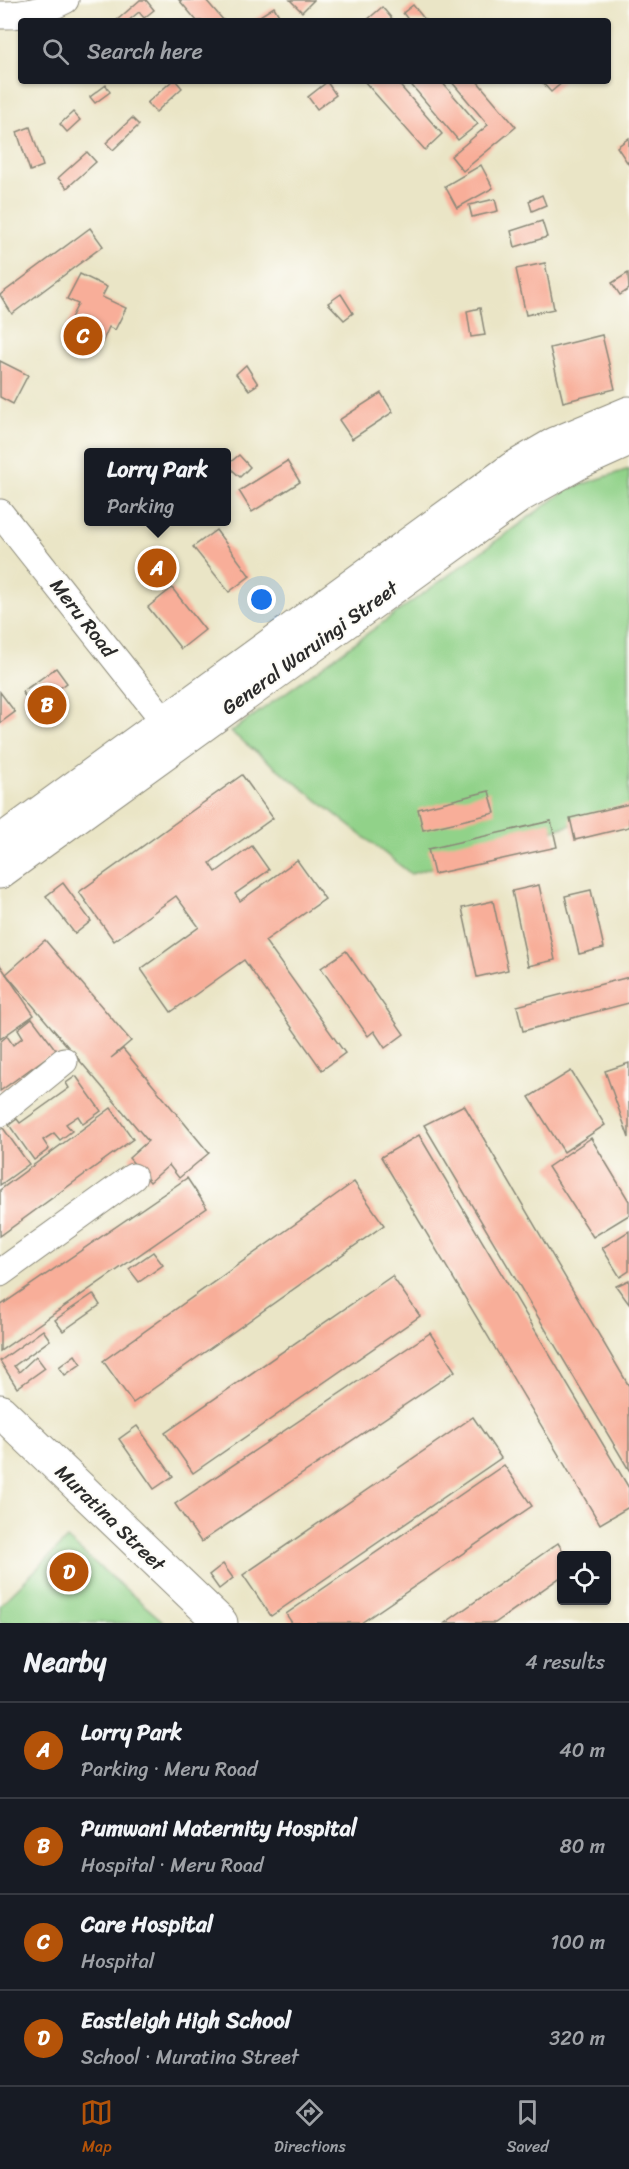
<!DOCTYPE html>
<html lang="en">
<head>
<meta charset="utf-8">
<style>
	body { margin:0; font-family:Sriracha,sans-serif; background:#242831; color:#f1f3f6 }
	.controls { position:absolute; right:18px; bottom:18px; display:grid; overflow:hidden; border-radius:6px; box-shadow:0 2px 4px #0004 }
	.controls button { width:54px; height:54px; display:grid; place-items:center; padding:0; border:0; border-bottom:2px solid #363941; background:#171b24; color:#f1f3f6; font:30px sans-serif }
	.you { position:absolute; left:262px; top:600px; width:21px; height:21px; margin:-15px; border:4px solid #fff; border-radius:50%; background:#1a73e8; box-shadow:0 0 0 9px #1a73e833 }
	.badge { display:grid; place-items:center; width:39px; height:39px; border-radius:50%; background:#b45309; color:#fff; font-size:20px; font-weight:700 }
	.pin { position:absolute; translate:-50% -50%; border:3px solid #fff; box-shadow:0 2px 6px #0006 }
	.popup { position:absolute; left:84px; top:448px; width:147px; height:78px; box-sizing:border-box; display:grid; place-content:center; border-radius:6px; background:#171b24; filter:drop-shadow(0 2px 4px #0005); font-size:20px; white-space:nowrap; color:#9ea1a6 }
	.popup b { font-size:22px; color:#f1f3f6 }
	.popup::after { content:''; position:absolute; left:50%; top:100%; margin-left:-12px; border:12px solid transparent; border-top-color:#171b24 }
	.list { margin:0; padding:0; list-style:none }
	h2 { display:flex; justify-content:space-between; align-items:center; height:78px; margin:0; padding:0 24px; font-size:26px }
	h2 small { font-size:20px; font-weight:400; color:#9ea1a6 }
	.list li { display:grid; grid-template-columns:39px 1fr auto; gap:18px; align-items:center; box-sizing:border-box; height:96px; padding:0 24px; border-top:2px solid #363941 }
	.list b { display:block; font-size:22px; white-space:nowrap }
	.list p { margin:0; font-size:20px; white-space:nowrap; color:#9ea1a6 }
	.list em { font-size:20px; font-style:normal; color:#9ea1a6 }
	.icon { flex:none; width:33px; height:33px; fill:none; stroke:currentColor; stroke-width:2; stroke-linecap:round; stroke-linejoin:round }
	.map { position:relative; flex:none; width:629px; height:1623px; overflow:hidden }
	.search { position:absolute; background:#171b24; box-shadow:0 2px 4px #0004; left:18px; right:18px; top:18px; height:66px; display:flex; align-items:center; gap:15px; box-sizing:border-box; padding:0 21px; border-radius:6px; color:#9ea1a6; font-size:22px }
	.sheet { height:462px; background:#171b24 }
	nav { display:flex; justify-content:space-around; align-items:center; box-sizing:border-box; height:84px; border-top:2px solid #363941; background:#171b24; font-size:16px; color:#9ea1a6 }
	nav a { display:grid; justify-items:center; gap:3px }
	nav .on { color:#b45309 }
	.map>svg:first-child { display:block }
</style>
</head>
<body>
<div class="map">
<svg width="629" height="1623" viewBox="0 0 629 1623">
	<rect width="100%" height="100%" fill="#fdfcf7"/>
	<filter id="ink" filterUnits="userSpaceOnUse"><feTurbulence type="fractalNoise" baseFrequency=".0167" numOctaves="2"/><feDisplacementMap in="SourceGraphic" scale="12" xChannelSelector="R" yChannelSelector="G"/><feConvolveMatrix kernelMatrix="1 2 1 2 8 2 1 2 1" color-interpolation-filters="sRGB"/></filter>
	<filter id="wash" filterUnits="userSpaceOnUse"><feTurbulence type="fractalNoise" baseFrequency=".008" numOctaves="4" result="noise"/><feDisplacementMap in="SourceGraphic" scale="24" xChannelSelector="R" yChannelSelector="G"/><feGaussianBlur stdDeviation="1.35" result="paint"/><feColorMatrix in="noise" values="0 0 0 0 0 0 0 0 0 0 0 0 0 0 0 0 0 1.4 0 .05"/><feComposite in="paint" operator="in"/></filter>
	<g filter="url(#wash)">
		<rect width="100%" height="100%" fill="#eae5c6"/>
		<g fill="#91d289" stroke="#5e7e5a" stroke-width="1.5">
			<polygon points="629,469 629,807 411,874 231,732 568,489"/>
			<polygon points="67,1539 165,1623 0,1623 0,1605"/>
		</g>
		<g id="blocks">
			<g fill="#f8ae99">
				<polygon points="140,0 146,0 154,10 144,18 139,12 128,21 116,21"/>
				<polygon points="179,0 206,0 224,21 197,21"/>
				<polygon points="290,0 314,0 302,12"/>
				<polygon points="413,5 426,21 409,21 403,13"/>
				<polygon points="274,7 281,19 276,21 252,21"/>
				<polygon points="382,7 394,21 366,21"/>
				<polygon points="172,81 176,81 182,88 156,112 147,103"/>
				<polygon points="364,81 396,81 442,134 425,150"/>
				<polygon points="408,81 441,81 478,124 458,140"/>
				<polygon points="451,81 477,81 516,127 463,171 451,156 488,125"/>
				<polygon points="541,81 564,81 551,92"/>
				<polygon points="327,82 336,95 317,109 308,97"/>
				<polygon points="106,85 110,92 95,103 90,97"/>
				<polygon points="73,112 80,120 67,132 60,124"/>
				<polygon points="132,118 139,125 113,150 106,143"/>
				<polygon points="30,127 43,166 30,171 17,132"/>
				<polygon points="629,138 629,165 617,147"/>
				<polygon points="87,152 96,162 67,188 58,178"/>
				<polygon points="481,165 493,188 457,208 445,186"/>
				<polygon points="542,195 546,205 532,211 529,201"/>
				<polygon points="495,199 498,211 472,217 469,205"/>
				<polygon points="542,221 547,237 515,247 511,231"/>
				<polygon points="90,228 103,246 12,314 0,295"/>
				<polygon points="545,263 554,309 526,315 516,269"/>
				<polygon points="628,273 629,289 620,295 612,283"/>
				<polygon points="80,274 107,287 102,297 126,308 115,330 109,327 101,345 66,328 78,304 67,299"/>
				<polygon points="341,294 353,313 344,320 328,303"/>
				<polygon points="480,308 485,335 471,337 467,311"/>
				<polygon points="602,335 615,389 563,402 550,348"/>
				<polygon points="0,361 28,375 13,404 0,397"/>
				<polygon points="246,365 258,384 249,390 236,374"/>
				<polygon points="381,393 393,412 352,439 339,420"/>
				<polygon points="239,455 250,467 240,477 227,465"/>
				<polygon points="287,461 300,482 252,512 239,491"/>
				<polygon points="216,530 250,576 229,592 193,547"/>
				<polygon points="172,588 205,630 181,649 148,607"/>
				<polygon points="56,668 67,683 33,707 22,692"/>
				<polygon points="0,692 15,712 0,723"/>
				<polygon points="242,775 273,818 210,863 216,872 252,846 269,870 235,894 240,901 297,860 325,899 265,941 345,1053 322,1070 244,960 171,1012 141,969 199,927 176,896 114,941 79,892"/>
				<polygon points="489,791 495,813 423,830 418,809"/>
				<polygon points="629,804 629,827 575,840 570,818"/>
				<polygon points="551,821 557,847 434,874 428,849"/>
				<polygon points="63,883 91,921 75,934 46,896"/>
				<polygon points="539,885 555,960 528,966 512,891"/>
				<polygon points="591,890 604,948 579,954 565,896"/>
				<polygon points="493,901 508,970 477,977 462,908"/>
				<polygon points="45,940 131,1041 111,1058 123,1049 209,1153 179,1178 169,1165 150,1182 129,1158 148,1141 6,974"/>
				<polygon points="346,951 404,1034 385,1048 374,1031 368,1036 321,968"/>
				<polygon points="0,965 34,1015 0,1039"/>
				<polygon points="629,977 629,1003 523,1031 517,1006"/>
				<polygon points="32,1018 59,1054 50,1061 47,1057 0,1091 0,1042 7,1036 13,1045 23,1037 18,1029"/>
				<polygon points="629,1063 629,1138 605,1071"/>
				<polygon points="571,1071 605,1125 564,1152 529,1097"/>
				<polygon points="76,1076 101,1111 83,1124 78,1116 66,1124 72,1131 60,1140 54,1133 43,1140 49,1149 34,1160 9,1125 17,1119 20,1123 69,1088 66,1083"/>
				<polygon points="464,1105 629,1386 629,1470 424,1125"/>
				<polygon points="111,1108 133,1139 0,1236 0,1190"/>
				<polygon points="3,1128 29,1164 0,1185 0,1130"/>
				<polygon points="419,1135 629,1488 629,1507 600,1524 381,1157"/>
				<polygon points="591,1138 629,1201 629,1215 593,1237 548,1167"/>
				<polygon points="187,1178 207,1208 0,1351 0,1306"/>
				<polygon points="354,1182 384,1225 133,1403 103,1361"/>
				<polygon points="629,1231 629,1271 620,1277 602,1248"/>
				<polygon points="153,1252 163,1265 139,1282 129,1269"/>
				<polygon points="392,1276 420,1316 193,1473 165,1433"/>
				<polygon points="629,1280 629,1304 616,1286"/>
				<polygon points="93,1294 100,1305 63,1331 55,1320"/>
				<polygon points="43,1330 50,1340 14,1366 19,1372 36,1356 45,1368 17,1388 0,1361"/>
				<polygon points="430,1333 455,1371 201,1542 175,1504"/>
				<polygon points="75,1355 81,1364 65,1375 59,1367"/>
				<polygon points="473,1417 501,1458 271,1616 243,1575"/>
				<polygon points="137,1426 173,1476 154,1489 119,1439"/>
				<polygon points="504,1465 532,1506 361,1623 292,1623 286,1614"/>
				<polygon points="558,1543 566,1556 562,1556 562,1576 495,1623 445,1623"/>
				<polygon points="223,1564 233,1578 219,1589 209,1575"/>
			</g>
		</g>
	</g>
	<g filter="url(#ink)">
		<use href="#blocks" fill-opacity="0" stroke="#8a8878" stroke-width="1.5"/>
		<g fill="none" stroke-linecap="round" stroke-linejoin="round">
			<g stroke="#8a8878" stroke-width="29">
				<g id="minor">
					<path d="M0 15C24 16 44 11 65 0"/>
					<polyline points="0,513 166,723"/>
					<polyline points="0,1113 64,1061"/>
					<polyline points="0,1273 133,1177"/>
				</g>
			</g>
			<g stroke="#8a8878" stroke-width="35">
				<g id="major">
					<polyline points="0,842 512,469 555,444 629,413"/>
					<polyline points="0,872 521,495 578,463 629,440"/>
					<polyline points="0,1411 221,1623"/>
				</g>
			</g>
			<use href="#minor" stroke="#fff" stroke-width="27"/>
			<use href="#major" stroke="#fff" stroke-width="33"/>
		</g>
	</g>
	<g text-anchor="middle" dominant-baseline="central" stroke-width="4.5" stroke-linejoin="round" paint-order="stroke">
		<g font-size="20" fill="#2b2b2b" stroke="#fdfcf7">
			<text transform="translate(83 618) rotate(52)">Meru Road</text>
			<text transform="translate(310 648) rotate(-36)">General Waruingi Street</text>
			<text transform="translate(110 1518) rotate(44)">Muratina Street</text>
		</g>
	</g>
</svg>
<div class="controls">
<button><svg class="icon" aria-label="locate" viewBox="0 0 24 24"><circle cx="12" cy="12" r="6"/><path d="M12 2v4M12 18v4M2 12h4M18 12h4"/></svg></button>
</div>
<div class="you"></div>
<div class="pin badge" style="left:157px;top:568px">A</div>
<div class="popup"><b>Lorry Park</b>Parking</div>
<div class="pin badge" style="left:47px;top:705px">B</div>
<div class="pin badge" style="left:83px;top:336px">C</div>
<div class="pin badge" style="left:69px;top:1572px">D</div>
<div class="search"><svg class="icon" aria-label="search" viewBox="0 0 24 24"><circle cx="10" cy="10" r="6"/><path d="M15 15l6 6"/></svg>Search here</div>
</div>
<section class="sheet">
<h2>Nearby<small>4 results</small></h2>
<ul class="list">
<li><span class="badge">A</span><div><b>Lorry Park</b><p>Parking · Meru Road</p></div><em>40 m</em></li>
<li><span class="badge">B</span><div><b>Pumwani Maternity Hospital</b><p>Hospital · Meru Road</p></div><em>80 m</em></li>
<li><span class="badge">C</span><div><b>Care Hospital</b><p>Hospital</p></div><em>100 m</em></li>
<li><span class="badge">D</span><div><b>Eastleigh High School</b><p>School · Muratina Street</p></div><em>320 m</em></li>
</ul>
</section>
<nav>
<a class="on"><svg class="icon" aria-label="map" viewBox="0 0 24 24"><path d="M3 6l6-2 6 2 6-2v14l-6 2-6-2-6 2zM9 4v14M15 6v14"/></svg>Map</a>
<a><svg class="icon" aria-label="directions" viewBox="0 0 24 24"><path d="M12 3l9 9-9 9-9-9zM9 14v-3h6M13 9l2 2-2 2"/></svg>Directions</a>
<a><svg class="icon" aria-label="saved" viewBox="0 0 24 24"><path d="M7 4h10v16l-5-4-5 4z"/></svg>Saved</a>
</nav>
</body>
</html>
